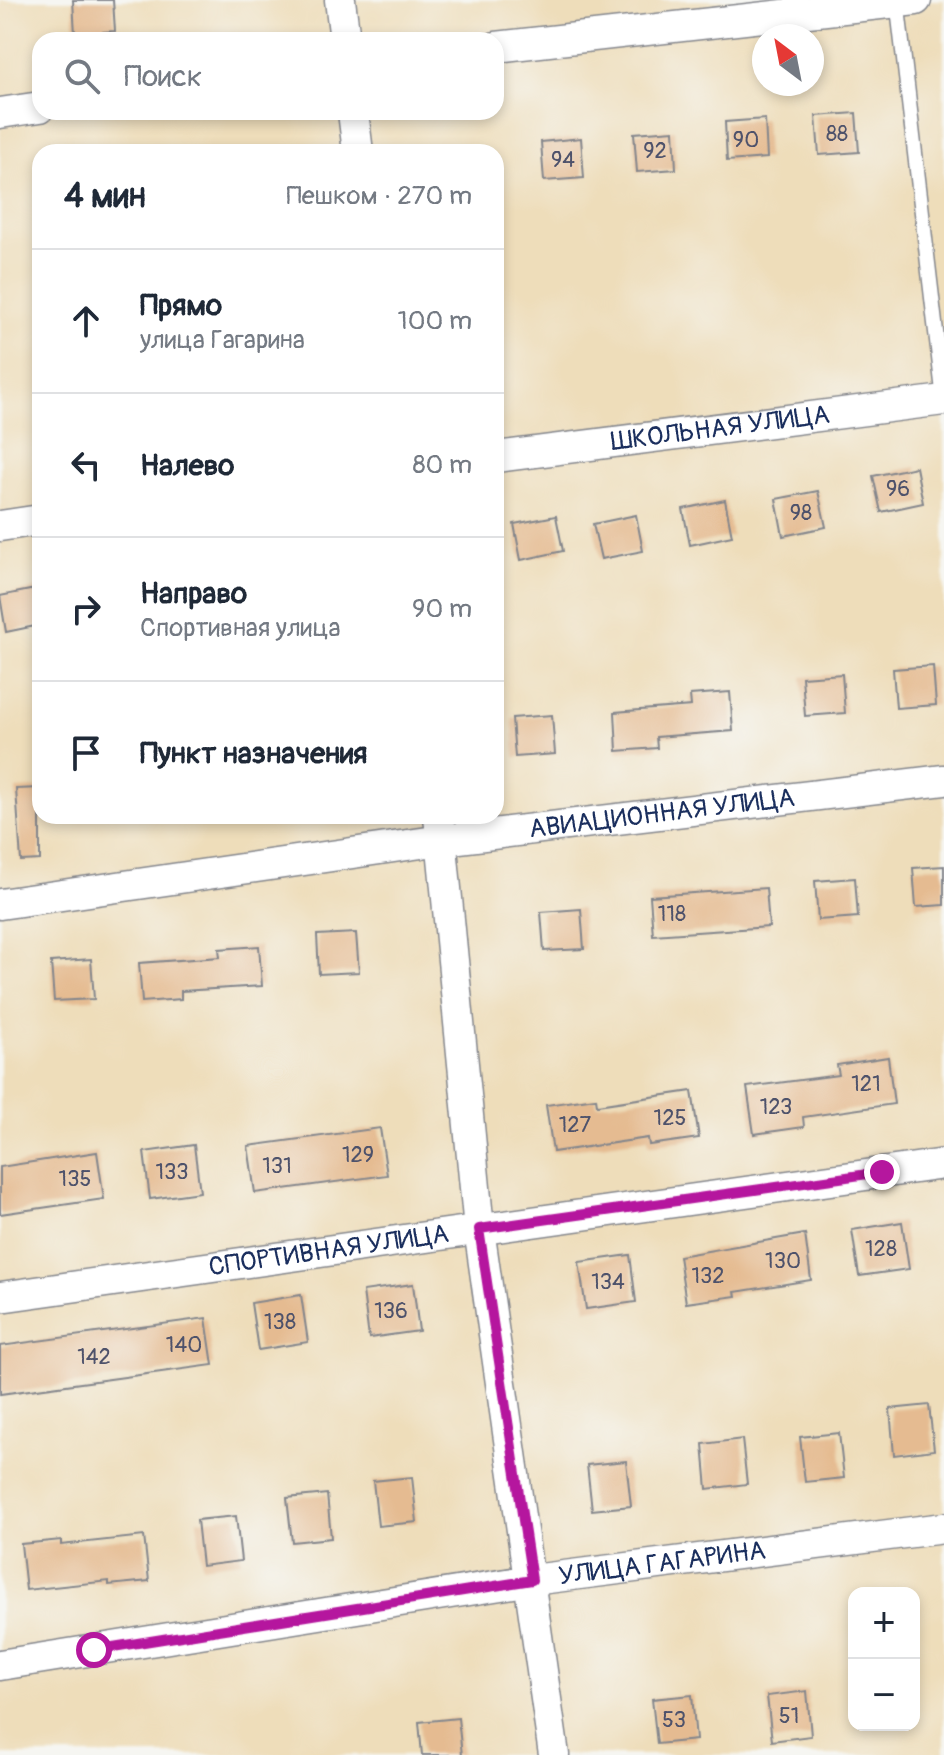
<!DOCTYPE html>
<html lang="ru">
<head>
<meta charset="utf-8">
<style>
	body { margin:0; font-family:Pangolin,sans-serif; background:#f2f2f3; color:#1f2937 }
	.controls { position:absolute; right:24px; bottom:24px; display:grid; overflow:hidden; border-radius:16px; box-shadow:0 4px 12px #0003 }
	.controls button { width:72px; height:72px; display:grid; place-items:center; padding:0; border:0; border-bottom:2px solid #e0e1e3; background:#fff; color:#1f2937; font:40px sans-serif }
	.compass { position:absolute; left:752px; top:24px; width:72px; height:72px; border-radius:50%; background:#fff; box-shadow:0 4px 12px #0003; rotate:328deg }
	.stop { position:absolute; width:24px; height:24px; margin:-18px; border:6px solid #b5179e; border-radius:50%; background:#fff }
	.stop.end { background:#b5179e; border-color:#fff; box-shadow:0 2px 8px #0008 }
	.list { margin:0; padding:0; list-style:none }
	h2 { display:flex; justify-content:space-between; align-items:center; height:104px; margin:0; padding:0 32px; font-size:34px }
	h2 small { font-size:26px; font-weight:400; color:#747a83 }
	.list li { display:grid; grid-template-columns:52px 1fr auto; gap:24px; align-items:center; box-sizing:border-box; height:144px; padding:0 32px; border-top:2px solid #e0e1e3 }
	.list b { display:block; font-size:30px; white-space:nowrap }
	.list p { margin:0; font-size:26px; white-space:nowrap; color:#747a83 }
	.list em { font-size:26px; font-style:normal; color:#747a83 }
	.icon { flex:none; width:44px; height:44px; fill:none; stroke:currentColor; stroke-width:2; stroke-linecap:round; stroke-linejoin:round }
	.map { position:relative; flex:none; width:944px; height:1755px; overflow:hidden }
	.search { position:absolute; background:#fff; box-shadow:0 4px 12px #0003; left:32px; top:32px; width:472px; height:88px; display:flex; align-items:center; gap:20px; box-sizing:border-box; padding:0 28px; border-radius:24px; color:#747a83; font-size:30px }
	.panel { position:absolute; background:#fff; box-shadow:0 4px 12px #0003; left:32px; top:144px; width:472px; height:680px; border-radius:24px }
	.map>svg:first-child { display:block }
</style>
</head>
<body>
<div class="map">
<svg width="944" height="1755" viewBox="0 0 944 1755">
	<rect width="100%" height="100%" fill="#f6f6f2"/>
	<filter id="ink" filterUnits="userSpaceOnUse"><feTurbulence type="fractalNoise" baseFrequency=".0125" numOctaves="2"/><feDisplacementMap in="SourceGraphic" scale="16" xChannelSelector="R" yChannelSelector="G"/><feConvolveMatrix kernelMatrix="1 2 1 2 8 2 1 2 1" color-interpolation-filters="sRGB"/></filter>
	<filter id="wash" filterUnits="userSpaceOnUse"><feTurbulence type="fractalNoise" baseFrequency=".006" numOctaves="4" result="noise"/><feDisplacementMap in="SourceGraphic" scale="32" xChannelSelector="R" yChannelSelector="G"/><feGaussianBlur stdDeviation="1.8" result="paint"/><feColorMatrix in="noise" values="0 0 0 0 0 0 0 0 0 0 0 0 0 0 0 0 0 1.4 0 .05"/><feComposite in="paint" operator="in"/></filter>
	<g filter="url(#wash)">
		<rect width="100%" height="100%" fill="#eeddba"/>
		<g id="blocks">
			<g fill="#e5bb91">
				<polygon points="73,0 113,0 115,31 75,34"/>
				<polygon points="856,113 859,152 819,155 816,116"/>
				<polygon points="765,119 767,158 727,161 725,122"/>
				<polygon points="674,130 676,169 637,172 634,133"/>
				<polygon points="581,138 584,178 544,181 541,142"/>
				<polygon points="916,467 923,503 881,512 873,476"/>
				<polygon points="818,491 826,527 783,536 776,499"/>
				<polygon points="725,500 732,536 690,545 683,509"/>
				<polygon points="636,515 643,551 601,559 593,524"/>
				<polygon points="556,516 563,551 521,560 514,524"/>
				<polygon points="40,588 40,625 6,632 0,596"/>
				<polygon points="933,666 936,705 896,708 893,669"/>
				<polygon points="842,674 845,713 805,716 802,677"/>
				<polygon points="730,692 733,731 656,737 657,748 617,751 615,712 691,706 690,695"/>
				<polygon points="552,715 555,754 515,757 512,718"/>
				<polygon points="40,788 40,860 21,861 16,789"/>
				<polygon points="944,866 944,905 916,907 913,868"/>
				<polygon points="855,878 858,917 818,920 815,881"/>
				<polygon points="766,888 769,927 653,935 650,896"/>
				<polygon points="581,909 584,949 544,951 541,912"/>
				<polygon points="356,933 359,972 319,974 317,935"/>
				<polygon points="259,946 262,986 181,991 181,999 142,1002 139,963 220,957 219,949"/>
				<polygon points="91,959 94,999 54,1001 51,962"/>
				<polygon points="888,1057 894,1104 803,1117 804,1127 754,1134 747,1087 839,1075 837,1065"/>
				<polygon points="692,1091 699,1138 649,1145 648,1138 553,1152 546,1105 596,1098 597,1105"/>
				<polygon points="380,1128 387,1175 255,1193 248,1146"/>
				<polygon points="194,1145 200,1192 150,1199 144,1152"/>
				<polygon points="97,1152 104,1199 0,1214 0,1167"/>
				<polygon points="902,1222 909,1269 859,1276 852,1230"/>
				<polygon points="805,1234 811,1280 735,1292 736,1296 686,1303 679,1256"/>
				<polygon points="630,1255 636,1302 586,1309 579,1262"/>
				<polygon points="413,1284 419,1331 369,1338 363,1291"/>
				<polygon points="301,1295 308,1342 258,1350 251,1303"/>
				<polygon points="206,1318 213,1365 0,1394 0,1346"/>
				<polygon points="929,1405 934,1450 894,1455 890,1409"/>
				<polygon points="839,1433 844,1478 805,1482 800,1437"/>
				<polygon points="742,1439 747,1484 707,1489 703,1444"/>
				<polygon points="626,1461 631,1506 592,1510 587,1465"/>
				<polygon points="412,1477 417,1522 378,1526 373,1481"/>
				<polygon points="327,1494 331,1538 292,1542 287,1498"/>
				<polygon points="236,1516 241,1561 202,1566 197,1520"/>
				<polygon points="144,1536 149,1581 109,1585 109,1581 26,1590 21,1544 61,1540 61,1545"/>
				<polygon points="807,1691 811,1736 772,1741 767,1696"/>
				<polygon points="692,1695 696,1740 657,1744 652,1699"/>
				<polygon points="458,1718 462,1755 422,1755 419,1722"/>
			</g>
		</g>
	</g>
	<g filter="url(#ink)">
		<use href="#blocks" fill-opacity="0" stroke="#84868c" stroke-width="2"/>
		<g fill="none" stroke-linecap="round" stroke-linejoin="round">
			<g stroke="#84868c" stroke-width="17">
				<polyline id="lane" points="897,0 944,400"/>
			</g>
			<g stroke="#84868c" stroke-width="33">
				<g id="street">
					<polyline points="340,0 345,40"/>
					<polyline points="496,47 916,0"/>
					<polyline points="353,112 358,152"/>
					<polyline points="0,113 40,107"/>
					<path id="s1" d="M496 457 944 400"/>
					<polyline points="0,526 40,520"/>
					<polyline points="439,816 479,1229 554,1755"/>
					<path id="s2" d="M0 904 442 840 944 780"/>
					<path id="s3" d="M0 1297 944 1164"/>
					<path id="s4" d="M0 1665 532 1580 944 1528"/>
				</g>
			</g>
			<use href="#lane" stroke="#fff" stroke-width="14"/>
			<use href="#street" stroke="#fff" stroke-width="30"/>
		</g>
	</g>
	<g fill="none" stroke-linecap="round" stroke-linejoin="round" filter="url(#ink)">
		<polyline stroke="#b5179e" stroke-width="10" points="94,1650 532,1580 479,1229 882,1172"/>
	</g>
	<g text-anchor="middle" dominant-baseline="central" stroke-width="7" stroke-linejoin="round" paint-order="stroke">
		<g font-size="22" fill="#4e526b">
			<text x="837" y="134">88</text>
			<text x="746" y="140">90</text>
			<text x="655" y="151">92</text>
			<text x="563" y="160">94</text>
			<text x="898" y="489">96</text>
			<text x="801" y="513">98</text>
			<text x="672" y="914">118</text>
			<text x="866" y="1084">121</text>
			<text x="776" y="1107">123</text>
			<text x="670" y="1118">125</text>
			<text x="575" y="1125">127</text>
			<text x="358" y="1155">129</text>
			<text x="277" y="1166">131</text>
			<text x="172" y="1172">133</text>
			<text x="75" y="1179">135</text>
			<text x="881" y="1249">128</text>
			<text x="783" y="1261">130</text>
			<text x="708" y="1276">132</text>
			<text x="608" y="1282">134</text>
			<text x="391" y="1311">136</text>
			<text x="280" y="1322">138</text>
			<text x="184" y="1345">140</text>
			<text x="94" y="1357">142</text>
			<text x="789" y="1716">51</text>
			<text x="674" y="1720">53</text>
		</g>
		<g font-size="26" fill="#1b2f5e" stroke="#f6f6f2">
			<text stroke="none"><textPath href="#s1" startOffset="226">ШКОЛЬНАЯ УЛИЦА</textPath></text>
			<text stroke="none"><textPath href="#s2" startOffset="668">АВИАЦИОННАЯ УЛИЦА</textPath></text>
			<text stroke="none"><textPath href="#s3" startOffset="332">СПОРТИВНАЯ УЛИЦА</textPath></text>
			<text stroke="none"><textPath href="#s4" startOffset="670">УЛИЦА ГАГАРИНА</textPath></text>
		</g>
	</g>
</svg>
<div class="controls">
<button>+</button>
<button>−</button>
</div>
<svg class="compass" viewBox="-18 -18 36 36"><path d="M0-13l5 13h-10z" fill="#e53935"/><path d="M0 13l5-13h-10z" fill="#747a83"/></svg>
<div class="stop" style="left:94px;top:1650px"></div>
<div class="stop end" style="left:882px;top:1172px"></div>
<div class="search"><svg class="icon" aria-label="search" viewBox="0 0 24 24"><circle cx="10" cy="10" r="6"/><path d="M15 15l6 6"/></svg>Поиск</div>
<section class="panel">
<h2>4 мин<small>Пешком · 270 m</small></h2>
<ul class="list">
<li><svg class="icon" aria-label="ahead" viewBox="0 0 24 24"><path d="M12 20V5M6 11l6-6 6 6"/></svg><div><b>Прямо</b><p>улица Гагарина</p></div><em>100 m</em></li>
<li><svg class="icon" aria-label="left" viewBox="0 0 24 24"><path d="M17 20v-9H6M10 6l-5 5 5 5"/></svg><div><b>Налево</b></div><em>80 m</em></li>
<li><svg class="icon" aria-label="right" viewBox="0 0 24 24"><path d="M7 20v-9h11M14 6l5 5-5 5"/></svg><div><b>Направо</b><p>Спортивная улица</p></div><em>90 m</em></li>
<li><svg class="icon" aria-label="arrive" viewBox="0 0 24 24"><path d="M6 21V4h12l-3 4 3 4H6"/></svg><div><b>Пункт назначения</b></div></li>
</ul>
</section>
</div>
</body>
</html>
